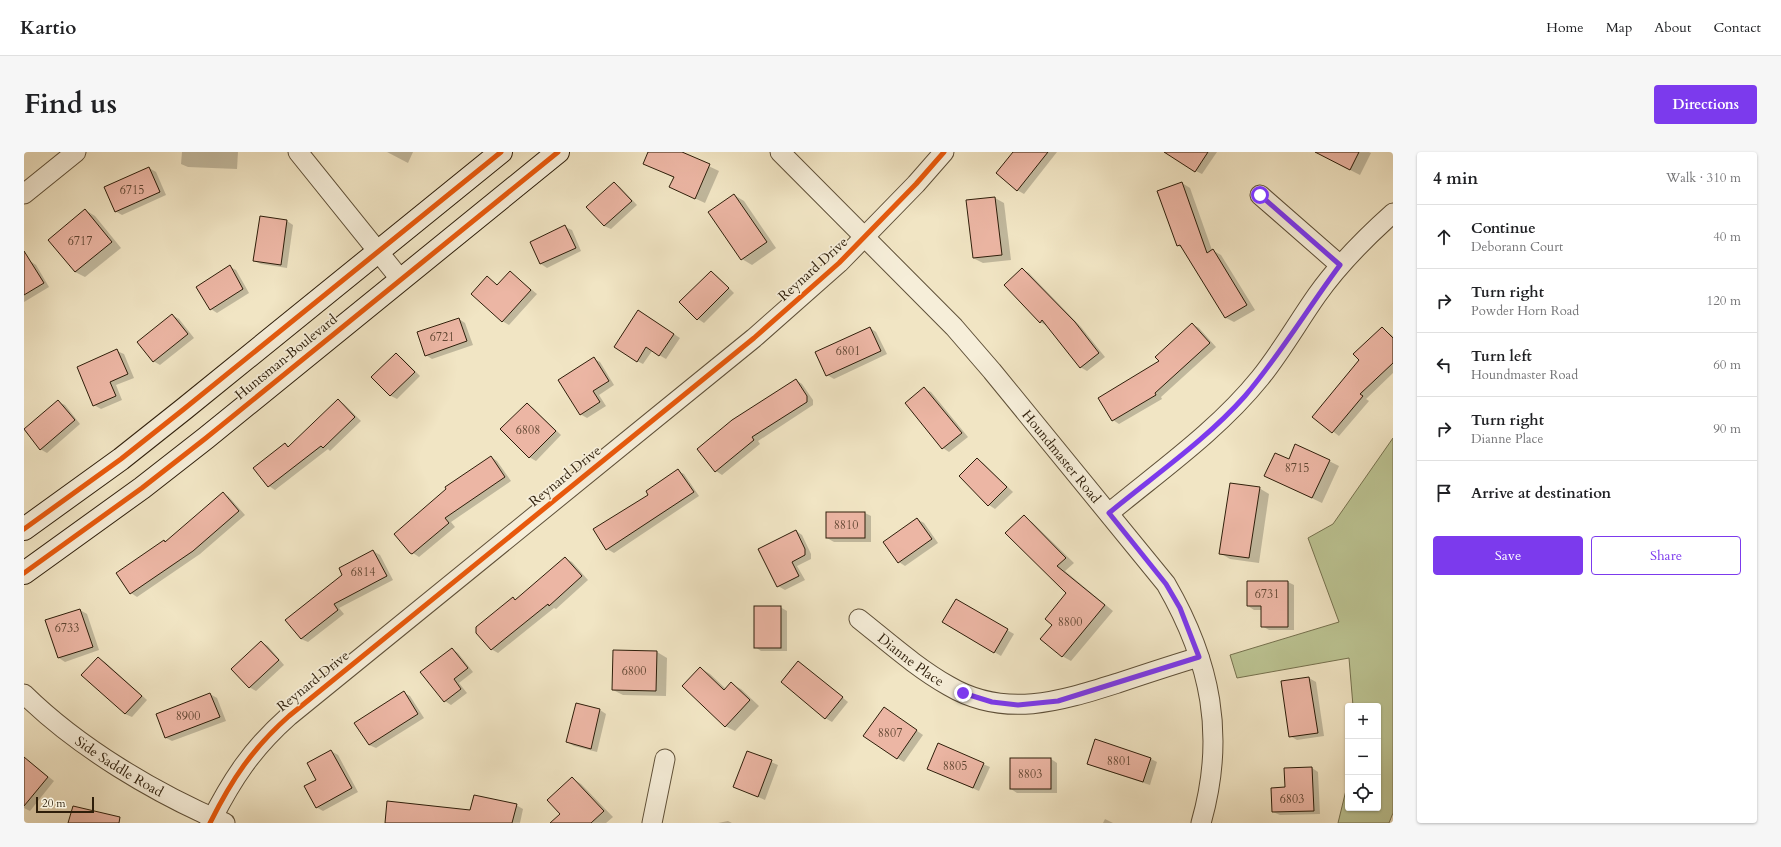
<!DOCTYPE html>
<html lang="en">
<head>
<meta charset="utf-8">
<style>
	body { margin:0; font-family:Cardo,serif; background:#f6f6f6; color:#202124 }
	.controls { position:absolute; right:12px; bottom:12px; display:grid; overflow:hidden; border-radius:4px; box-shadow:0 1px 3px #0004 }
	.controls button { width:36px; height:36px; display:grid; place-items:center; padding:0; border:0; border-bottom:1px solid #e0e0e0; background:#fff; color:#202124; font:20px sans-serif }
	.scale { position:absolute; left:12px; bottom:10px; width:58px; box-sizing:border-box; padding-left:4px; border:2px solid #2e1e0a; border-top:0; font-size:11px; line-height:14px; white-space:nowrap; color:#2e1e0a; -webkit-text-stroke:3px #f6eed9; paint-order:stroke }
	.stop { position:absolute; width:12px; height:12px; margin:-9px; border:3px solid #7c3aed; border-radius:50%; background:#fff }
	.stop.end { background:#7c3aed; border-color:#fff; box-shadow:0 1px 4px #0008 }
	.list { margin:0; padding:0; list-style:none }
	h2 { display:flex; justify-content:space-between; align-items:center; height:52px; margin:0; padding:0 16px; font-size:17px }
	h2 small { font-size:13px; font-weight:400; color:#757577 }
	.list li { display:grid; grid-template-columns:26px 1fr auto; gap:12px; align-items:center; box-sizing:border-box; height:64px; padding:0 16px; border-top:1px solid #e0e0e0 }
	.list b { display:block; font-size:15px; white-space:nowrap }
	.list p { margin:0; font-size:13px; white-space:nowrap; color:#757577 }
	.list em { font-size:13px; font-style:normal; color:#757577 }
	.actions { display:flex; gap:8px; padding:12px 16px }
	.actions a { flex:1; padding:9px 0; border:1px solid #7c3aed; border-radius:4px; text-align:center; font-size:14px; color:#7c3aed }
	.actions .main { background:#7c3aed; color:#fff }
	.icon { flex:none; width:22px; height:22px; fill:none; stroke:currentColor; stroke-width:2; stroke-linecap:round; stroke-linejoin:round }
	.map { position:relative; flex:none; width:1369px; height:671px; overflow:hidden; border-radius:4px }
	header { display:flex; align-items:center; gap:24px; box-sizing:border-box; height:56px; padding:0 20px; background:#fff; border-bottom:1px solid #e0e0e0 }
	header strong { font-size:19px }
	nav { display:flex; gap:22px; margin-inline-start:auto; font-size:14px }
	.intro { display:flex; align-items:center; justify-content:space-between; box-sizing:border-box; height:96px; padding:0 24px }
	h1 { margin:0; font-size:28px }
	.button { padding:10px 18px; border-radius:4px; background:#7c3aed; color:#fff; font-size:14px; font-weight:700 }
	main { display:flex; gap:24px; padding:0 24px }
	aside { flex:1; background:#fff; border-radius:4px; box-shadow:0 1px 3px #0004 }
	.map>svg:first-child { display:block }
</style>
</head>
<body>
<header>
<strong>Kartio</strong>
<nav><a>Home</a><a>Map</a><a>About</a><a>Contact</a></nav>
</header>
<div class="intro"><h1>Find us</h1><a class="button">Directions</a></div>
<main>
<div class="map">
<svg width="1369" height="671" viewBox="0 0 1369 671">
	<rect width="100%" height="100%" fill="#f1e5c4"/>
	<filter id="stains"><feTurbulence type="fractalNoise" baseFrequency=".005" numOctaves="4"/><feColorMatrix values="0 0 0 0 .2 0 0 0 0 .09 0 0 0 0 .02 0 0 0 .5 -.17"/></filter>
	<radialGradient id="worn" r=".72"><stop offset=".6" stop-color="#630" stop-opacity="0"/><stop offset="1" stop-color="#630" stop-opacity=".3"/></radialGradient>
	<polygon fill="#bcc493" stroke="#75714e" points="1369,286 1369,661 1365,671 1314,671 1324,630 1324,656 1354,656 1354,554 1329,554 1325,506 1213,526 1206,503 1315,470 1284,386 1309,372"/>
	<g fill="#0003">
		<polygon points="158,0 214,0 213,17 164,15 157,12"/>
		<polygon points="363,0 389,0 384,11"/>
		<polygon points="625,0 655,0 695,19 681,51 646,35 650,26 620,11"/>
		<polygon points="990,0 1033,0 1000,42 993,38"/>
		<polygon points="1152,0 1193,0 1178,22 1172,19"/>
		<polygon points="1291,0 1345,0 1347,1 1336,23"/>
		<polygon points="125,16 132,20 142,43 98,63 91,59"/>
		<polygon points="590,31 596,35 613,53 587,77 580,74 563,55"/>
		<polygon points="1158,31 1166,36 1188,98 1197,103 1231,158 1210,170 1202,166 1160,97 1153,93"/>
		<polygon points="710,43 720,49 752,96 728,113 718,107"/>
		<polygon points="971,46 980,51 987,108 959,111 949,106"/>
		<polygon points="61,58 71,64 97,96 61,125 51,120"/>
		<polygon points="237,65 263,69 269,73 263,116 237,112 230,109"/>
		<polygon points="541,75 548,78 557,99 523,116 517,112 507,91"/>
		<polygon points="6,109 12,113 25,135 0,150 0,113"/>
		<polygon points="206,115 212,118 225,141 193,161 187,157"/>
		<polygon points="998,117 1005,121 1057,175 1081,205 1063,219 1056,215 1023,174 1016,170"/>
		<polygon points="486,120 513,142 485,173 478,169 463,126 474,133"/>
		<polygon points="687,120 693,124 710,141 680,171 674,167"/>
		<polygon points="148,163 155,167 170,186 136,213 129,209"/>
		<polygon points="621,163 656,186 642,207 628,199 619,212 613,209"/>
		<polygon points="435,167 441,171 449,193 408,207 402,203"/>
		<polygon points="1168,172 1175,176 1192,195 1137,245 1138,247 1095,272 1089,268"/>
		<polygon points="846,176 852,180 863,202 810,227 803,223"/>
		<polygon points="1358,176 1369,184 1369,221 1342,247 1345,249 1315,284 1290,265 1336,208"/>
		<polygon points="93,199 100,202 110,226 92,233 98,248 77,257 70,253"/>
		<polygon points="372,202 378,206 396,224 373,247 367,244 348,225"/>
		<polygon points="570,207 576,210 590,233 575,243 582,254 563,266 556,262"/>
		<polygon points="772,228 778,232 789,248 789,253 734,289 736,292 698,323 692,319 674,297"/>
		<polygon points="900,237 907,240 944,285 925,300 919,296"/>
		<polygon points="314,248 320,252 337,269 306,299 304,297 251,338 245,334 261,292 265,295"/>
		<polygon points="34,250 41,253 56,272 23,301 16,297 0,278"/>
		<polygon points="503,252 509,256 537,283 512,309 505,305"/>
		<polygon points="467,305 473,309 487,329 427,370 431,375 395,405 389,401"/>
		<polygon points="953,307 959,311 989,340 971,357 965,353"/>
		<polygon points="1265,308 1305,309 1315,314 1298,351 1241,324"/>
		<polygon points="654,319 660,322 675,344 590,401 583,397 625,343"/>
		<polygon points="1235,336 1245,342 1235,411 1206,407 1196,401"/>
		<polygon points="199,341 205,345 221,363 176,402 113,445 107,441 140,389 142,390"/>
		<polygon points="841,361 847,364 847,390 810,390 803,386"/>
		<polygon points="1000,365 1008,370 1050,411 1041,419 1089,459 1047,509 1038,504 1030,473 1043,441"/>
		<polygon points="893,367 900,371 914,391 881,414 875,410"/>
		<polygon points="772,379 778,383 787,402 787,407 773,414 781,428 761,438 754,434"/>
		<polygon points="349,399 356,403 369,428 315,456 320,462 284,490 277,487"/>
		<polygon points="541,406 548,410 564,428 532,457 530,456 474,501 467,497 489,446 493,449"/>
		<polygon points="1264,430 1270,433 1270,478 1245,478 1238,474 1238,458 1230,458 1224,454"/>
		<polygon points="932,448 990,482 977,504 920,470"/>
		<polygon points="756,455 763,459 763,499 737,499 731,495"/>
		<polygon points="56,458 63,462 75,498 41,510 35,506 22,469"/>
		<polygon points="237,490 244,494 260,513 232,539 225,535"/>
		<polygon points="428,497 434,501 449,520 435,531 443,541 427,553 421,549 398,520"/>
		<polygon points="633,500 643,506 642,544 599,543 589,538"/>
		<polygon points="74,506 81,510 123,548 108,565 101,562"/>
		<polygon points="775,510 824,550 808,570 801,566"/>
		<polygon points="676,516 686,522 702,537 707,532 717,537 735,554 711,579 701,574"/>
		<polygon points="1285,526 1292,530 1300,584 1273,588 1266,584"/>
		<polygon points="380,541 386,544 400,566 352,596 345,593"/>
		<polygon points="186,542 193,546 202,569 148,589 142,586"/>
		<polygon points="552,552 576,558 582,562 573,600 550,594 543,590"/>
		<polygon points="866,560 899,583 880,610 873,606"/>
		<polygon points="1072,589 1127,607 1133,610 1126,633 1071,615 1064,611"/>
		<polygon points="307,599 314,603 334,640 299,659 292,655"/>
		<polygon points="723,600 754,613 741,648 710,635"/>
		<polygon points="0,605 30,629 6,659 0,656"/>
		<polygon points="1027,607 1033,611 1033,641 993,641 987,637"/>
		<polygon points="959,612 966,615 955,639 911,620"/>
		<polygon points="1288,616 1294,620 1296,662 1256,663 1249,660"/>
		<polygon points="548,626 557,632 589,665 582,671 532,671 537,662"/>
		<polygon points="492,653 499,657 496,671 362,671"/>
		<polygon points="1081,667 1089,671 1079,671"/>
		<polygon points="704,669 708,671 694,671"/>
	</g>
	<g fill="#ecb6a4" stroke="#2e1e0a">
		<polygon points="624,0 658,0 686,12 671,47 645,35 650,25 619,12"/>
		<polygon points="989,0 1024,0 993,39 972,21"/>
		<polygon points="1140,0 1184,0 1171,20"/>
		<polygon points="1291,0 1335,0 1326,18"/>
		<polygon points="125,15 136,40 91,60 80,35"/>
		<polygon points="590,30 608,49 580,74 562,55"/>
		<polygon points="1158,30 1183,101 1189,97 1223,153 1201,166 1156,93 1153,94 1133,39"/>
		<polygon points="710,42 743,90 717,108 684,60"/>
		<polygon points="971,45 978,103 949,106 942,48"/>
		<polygon points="61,57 88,90 51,120 24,88"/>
		<polygon points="236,64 263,68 257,113 229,109"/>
		<polygon points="541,73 552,96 516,112 506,90"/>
		<polygon points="0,99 20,131 0,143"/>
		<polygon points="206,113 219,137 186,158 172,135"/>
		<polygon points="998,116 1051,170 1075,201 1056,216 1018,168 1016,171 980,133"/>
		<polygon points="486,119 507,138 478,170 447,142 463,124 473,133"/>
		<polygon points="687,119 705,136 673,168 655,150"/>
		<polygon points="614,158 650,182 635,204 622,195 613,210 590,195"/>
		<polygon points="148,162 164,182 129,210 113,190"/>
		<polygon points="435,166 443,189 401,204 393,180"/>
		<polygon points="1168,171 1186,191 1131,241 1132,243 1088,269 1074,246 1135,209 1131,205"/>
		<polygon points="846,175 857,199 802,224 791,200"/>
		<polygon points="1358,175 1369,186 1369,211 1336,242 1339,244 1308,281 1288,265 1335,208 1329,202"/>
		<polygon points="93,197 104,222 86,230 92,244 69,254 53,215"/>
		<polygon points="372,201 391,220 366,244 347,225"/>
		<polygon points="570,205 585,229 569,239 576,250 556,263 534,228"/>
		<polygon points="772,227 783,244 783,250 728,285 730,288 691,320 673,297 708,268"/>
		<polygon points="900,235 938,281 918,297 881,251"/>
		<polygon points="314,247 331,265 299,296 297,294 244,335 229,316 261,291 264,295"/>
		<polygon points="34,248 51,268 16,298 0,277"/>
		<polygon points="503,251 532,279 505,306 476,277"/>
		<polygon points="1271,292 1306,308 1288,346 1240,324 1251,301 1265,307"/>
		<polygon points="467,304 481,325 421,366 425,371 388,402 386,401 370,382 422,337 421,335"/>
		<polygon points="953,306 983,335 964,354 935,324"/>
		<polygon points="654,317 670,340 582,398 569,377 624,343 622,339"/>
		<polygon points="1206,331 1236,335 1225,406 1195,402"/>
		<polygon points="199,340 215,359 169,399 106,442 92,421 140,388 141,390"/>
		<rect x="802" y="360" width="39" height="26"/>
		<polygon points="1000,363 1042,406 1033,414 1081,453 1038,505 1016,487 1028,473 1021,467 1042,441 981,381"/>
		<polygon points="893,366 908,387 874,411 859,390"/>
		<polygon points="772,378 781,397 781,403 768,410 775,424 753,435 734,397"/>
		<polygon points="349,398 363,424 310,452 314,458 277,487 261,468 318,423 315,416"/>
		<polygon points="541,405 558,424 525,454 524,452 467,498 452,481 452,475 489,445 491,448"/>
		<polygon points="1223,429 1264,429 1264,475 1237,475 1237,454 1223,454"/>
		<polygon points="932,447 984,477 970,501 918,470"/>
		<rect x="730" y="454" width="27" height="42"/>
		<polygon points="56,457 69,495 34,506 21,468"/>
		<polygon points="237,489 255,508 225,536 207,517"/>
		<polygon points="428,496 444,516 430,527 437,537 420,550 396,520"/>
		<polygon points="589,498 633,499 632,539 588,538"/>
		<polygon points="74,505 118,544 101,562 57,523"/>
		<polygon points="774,509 819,545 801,567 757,530"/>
		<polygon points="676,515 700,538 707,530 726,548 701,575 658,534"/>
		<polygon points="1285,525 1294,581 1265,585 1257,529"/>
		<polygon points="380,539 394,562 345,593 330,571"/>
		<polygon points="186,541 196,565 141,586 132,562"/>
		<polygon points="552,551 576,557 567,597 542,590"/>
		<polygon points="860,555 893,578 873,607 839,584"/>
		<polygon points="1071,587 1127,606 1119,630 1063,612"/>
		<polygon points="914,591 960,611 949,636 903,617"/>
		<polygon points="307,598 328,636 292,656 280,634 292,628 283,611"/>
		<polygon points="723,599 748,608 734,645 709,635"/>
		<polygon points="0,605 24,625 0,654"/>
		<rect x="986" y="606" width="41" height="31"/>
		<polygon points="1288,615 1290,659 1248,660 1247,636 1261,635 1260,616"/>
		<polygon points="548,625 580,659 567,671 526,671 536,662 523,648"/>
		<polygon points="450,643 493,652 488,671 361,671 363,649 446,658"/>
		<polygon points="49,654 96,665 95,671 44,671"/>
	</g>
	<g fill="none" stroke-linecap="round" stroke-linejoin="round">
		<g stroke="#5f5038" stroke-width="21">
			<g id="street">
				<polyline points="274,0 377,128"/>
				<path id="s1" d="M756 0 930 175 968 219 1142 432C1187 510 1202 584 1177 671"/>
				<polyline points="0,42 52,0"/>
				<polyline points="1236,43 1316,113"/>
				<path d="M1085 361C1137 318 1194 278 1236 226 1257 200 1274 170 1293 143 1315 112 1341 86 1369 61"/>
				<path id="s2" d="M835 467C864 490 893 516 925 534 981 567 1037 549 1094 531 1121 522 1148 513 1175 505"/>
				<path id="s3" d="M0 542C55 596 131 641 201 671"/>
				<path d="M186 671C208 627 228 597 265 564L730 186 815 111 892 32 920 0"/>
				<polyline points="628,671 641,607"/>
			</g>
		</g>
		<g stroke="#2e1e0a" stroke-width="24">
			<g id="secondary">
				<polyline points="0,377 97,307 160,257 477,0"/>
				<polyline points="0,421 118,336 182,286 534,0"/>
			</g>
		</g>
		<use href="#street" stroke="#f6eed9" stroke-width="19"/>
		<use href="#secondary" stroke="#f6eed9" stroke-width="22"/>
		<g stroke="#f6eed9" stroke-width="8">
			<g id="cycleway">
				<polyline points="0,377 97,307 160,257 477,0"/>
				<polyline points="0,421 118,336 182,286 534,0"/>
				<path d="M186 671C208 627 228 597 265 564L730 186 815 111 892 32 920 0"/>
			</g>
		</g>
		<use href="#cycleway" stroke="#e8590c" stroke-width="5"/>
	</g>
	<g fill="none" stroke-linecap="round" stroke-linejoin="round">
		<path stroke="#7c3aed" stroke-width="5" d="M939 541 968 550 994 553 1034 549 1175 505 1156 456 1142 432 1085 361C1131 323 1182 288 1221 244 1256 203 1284 156 1316 113L1236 43"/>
	</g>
	<g text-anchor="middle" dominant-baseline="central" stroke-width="3.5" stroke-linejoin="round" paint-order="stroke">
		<g font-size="12" fill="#5e4430">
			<text x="108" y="38">6715</text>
			<text x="56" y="89">6717</text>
			<text x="418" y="185">6721</text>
			<text x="824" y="199">6801</text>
			<text x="504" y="278">6808</text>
			<text x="1273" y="316">8715</text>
			<text x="822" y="373">8810</text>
			<text x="339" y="420">6814</text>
			<text x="1243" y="442">6731</text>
			<text x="1046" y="470">8800</text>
			<text x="43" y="476">6733</text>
			<text x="610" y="519">6800</text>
			<text x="164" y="564">8900</text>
			<text x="866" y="581">8807</text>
			<text x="1095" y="609">8801</text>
			<text x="931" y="614">8805</text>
			<text x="1006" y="622">8803</text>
			<text x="1268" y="647">6803</text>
		</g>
		<g font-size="14" fill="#2e1e0a" stroke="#f6eed9">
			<text transform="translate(789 117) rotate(-42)">Reynard Drive</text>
			<text transform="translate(262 205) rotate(-39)">Huntsman Boulevard</text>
			<text stroke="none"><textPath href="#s1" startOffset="415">Houndmaster Road</textPath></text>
			<text transform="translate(541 324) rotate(-39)">Reynard Drive</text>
			<text stroke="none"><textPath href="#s2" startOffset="66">Dianne Place</textPath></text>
			<text transform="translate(289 529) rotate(-39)">Reynard Drive</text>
			<text stroke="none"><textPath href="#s3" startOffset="120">Side Saddle Road</textPath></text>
		</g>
	</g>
	<rect width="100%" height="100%" filter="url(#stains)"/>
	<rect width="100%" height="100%" fill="url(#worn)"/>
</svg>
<div class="controls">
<button>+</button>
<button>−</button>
<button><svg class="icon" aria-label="locate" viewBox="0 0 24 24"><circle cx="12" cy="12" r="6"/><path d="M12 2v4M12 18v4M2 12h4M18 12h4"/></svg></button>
</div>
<div class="scale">20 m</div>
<div class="stop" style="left:1236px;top:43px"></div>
<div class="stop end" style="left:939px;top:541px"></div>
</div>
<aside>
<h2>4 min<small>Walk · 310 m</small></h2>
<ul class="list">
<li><svg class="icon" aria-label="ahead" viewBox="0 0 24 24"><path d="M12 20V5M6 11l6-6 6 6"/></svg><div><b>Continue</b><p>Deborann Court</p></div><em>40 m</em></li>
<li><svg class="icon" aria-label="right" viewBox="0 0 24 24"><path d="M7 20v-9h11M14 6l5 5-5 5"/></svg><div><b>Turn right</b><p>Powder Horn Road</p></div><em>120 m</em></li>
<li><svg class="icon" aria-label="left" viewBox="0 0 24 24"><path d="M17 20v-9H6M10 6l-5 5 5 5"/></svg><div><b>Turn left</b><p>Houndmaster Road</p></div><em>60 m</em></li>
<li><svg class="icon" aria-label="right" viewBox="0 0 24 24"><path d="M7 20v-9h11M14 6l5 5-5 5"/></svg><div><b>Turn right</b><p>Dianne Place</p></div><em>90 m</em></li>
<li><svg class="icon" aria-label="arrive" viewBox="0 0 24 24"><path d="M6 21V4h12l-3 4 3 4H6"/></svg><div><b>Arrive at destination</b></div></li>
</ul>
<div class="actions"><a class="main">Save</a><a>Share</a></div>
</aside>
</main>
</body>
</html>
